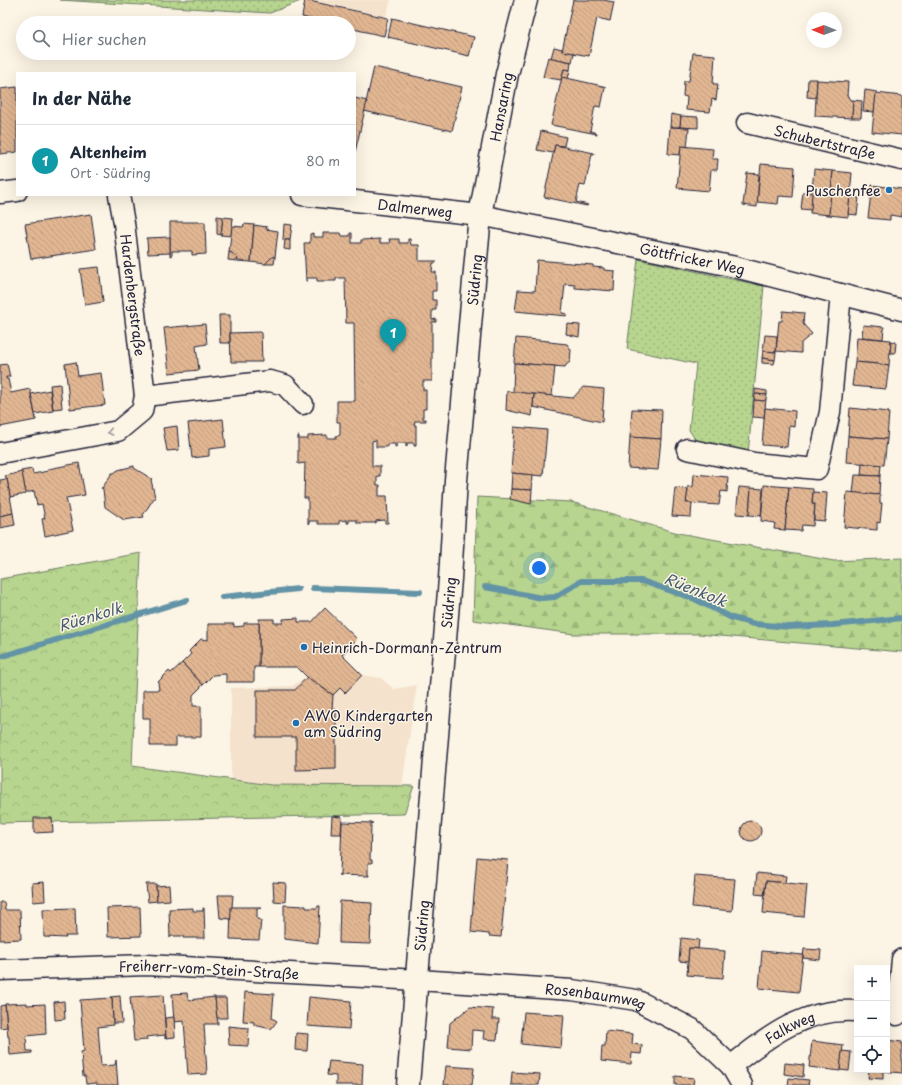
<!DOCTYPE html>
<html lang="de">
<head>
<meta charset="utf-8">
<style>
	body { margin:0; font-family:"Playpen Sans",sans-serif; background:#f2f2f3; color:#1f2937 }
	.controls { position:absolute; right:12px; bottom:12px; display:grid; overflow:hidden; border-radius:0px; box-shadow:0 4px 16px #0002 }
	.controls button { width:36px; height:36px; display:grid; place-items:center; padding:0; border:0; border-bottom:1px solid #e0e1e3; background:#fff; color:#1f2937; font:20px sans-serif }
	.compass { position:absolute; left:806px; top:12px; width:36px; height:36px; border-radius:50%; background:#fff; box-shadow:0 4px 16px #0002; rotate:271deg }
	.you { position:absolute; left:539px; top:568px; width:14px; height:14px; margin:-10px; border:3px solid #fff; border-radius:50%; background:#1a73e8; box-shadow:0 0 0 6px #1a73e833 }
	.badge { display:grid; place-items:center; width:26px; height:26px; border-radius:50%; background:#1f6fb2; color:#fff; font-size:13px; font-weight:700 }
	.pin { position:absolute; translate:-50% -33px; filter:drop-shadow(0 1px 2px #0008) }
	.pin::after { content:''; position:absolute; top:21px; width:14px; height:12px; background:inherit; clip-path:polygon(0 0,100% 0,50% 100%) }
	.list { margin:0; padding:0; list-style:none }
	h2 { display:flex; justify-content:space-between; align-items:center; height:52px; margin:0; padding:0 16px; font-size:17px }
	h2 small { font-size:13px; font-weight:400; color:#747a83 }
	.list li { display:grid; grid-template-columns:26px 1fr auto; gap:12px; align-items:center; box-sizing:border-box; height:72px; padding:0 16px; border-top:1px solid #e0e1e3 }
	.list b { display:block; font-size:15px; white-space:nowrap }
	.list p { margin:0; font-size:13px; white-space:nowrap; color:#747a83 }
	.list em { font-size:13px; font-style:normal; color:#747a83 }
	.icon { flex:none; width:22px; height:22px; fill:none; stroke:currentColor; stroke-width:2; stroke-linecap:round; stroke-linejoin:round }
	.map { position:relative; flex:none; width:902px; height:1085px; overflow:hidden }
	.search { position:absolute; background:#fff; box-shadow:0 4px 16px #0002; left:16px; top:16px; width:340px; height:44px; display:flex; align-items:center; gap:10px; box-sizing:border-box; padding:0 14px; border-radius:22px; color:#747a83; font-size:15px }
	.panel { position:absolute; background:#fff; box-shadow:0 4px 16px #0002; left:16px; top:72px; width:340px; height:124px; border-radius:0px }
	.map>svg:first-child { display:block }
</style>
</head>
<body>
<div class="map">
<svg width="902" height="1085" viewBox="0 0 902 1085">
	<defs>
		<pattern id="grass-dots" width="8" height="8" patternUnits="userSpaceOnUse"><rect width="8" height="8" fill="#b7d58e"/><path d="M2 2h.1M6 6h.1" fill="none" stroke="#9db77b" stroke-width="1.8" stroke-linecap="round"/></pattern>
		<pattern id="forest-firs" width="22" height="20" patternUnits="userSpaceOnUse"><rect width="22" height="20" fill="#b7d58e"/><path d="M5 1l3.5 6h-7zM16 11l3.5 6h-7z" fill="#9db77b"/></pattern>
		<pattern id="park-crowns" width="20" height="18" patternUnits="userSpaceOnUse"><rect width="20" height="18" fill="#b7d58e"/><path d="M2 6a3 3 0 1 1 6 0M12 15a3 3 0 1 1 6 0" fill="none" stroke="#9db77b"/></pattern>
		<pattern id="building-back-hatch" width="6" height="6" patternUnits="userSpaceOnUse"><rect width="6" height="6" fill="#e1b692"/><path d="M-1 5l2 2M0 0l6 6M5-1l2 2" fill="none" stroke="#c19c7f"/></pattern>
	</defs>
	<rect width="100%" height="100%" fill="#fcf5e5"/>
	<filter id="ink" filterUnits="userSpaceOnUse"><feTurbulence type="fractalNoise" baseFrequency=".025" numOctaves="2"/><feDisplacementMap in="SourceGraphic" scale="8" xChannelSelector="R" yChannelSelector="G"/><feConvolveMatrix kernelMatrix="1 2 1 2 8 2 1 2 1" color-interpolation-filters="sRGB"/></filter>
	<g filter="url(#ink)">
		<g fill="#f4e2cc">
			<polygon points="310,0 391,0 386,17"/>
			<polygon points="342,655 362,675 381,678 394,689 417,685 402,786 271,785 231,779 231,688 292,686"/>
		</g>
		<g fill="url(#grass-dots)" stroke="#6c7c64">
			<polygon points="60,0 303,0 270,13"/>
			<polygon points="638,259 764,286 748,454 697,442 689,430 696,364 627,349"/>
		</g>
		<polygon fill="url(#forest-firs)" stroke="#6c7c64" points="477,497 571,502 678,533 834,561 902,558 902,652 698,634 574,634 473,620"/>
		<polygon fill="url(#park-crowns)" stroke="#6c7c64" points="141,553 132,766 271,785 414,786 404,814 0,823 0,579"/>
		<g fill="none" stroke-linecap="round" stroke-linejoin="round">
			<g stroke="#6493a6" stroke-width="6">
				<polyline points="485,587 542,598 555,597 581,581 642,581 695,599 732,618 755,624 789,627 833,625 902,618"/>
				<polyline points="313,588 420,592"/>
				<polyline points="222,597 298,589"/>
				<polyline points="0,657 187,600"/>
			</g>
		</g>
		<g fill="url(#building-back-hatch)" stroke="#22223b">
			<polygon points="305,0 388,18 384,36 349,28 349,23 326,23 302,17"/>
			<polygon points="573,0 603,0 614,2 610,21 597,18 589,56 562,51"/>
			<polygon points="392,18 474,37 469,56 388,37"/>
			<polygon points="554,47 562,49 562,51 574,53 572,62 551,58"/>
			<polygon points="693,53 715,55 713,84 718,84 716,100 712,99 710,112 686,110 687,97 683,96 684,81 689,81"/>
			<polygon points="548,57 571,62 570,70 564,69 561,80 543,77"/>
			<polygon points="374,67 462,87 452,131 364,111"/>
			<polygon points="564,69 570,70 568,79 562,77"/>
			<polygon points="562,77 607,87 605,88 601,107 595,106 590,131 597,133 597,134 551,125"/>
			<polygon points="808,79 817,79 816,98 807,97"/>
			<polygon points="817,80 848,82 847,96 848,96 850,100 853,100 852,118 815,116"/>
			<polygon points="17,87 17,152 0,154 0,89"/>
			<polygon points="865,90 877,92 874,112 863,111"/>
			<polygon points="876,93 902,96 902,135 872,132"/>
			<polygon points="355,98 367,101 355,152"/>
			<polygon points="853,100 862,101 861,118 852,118"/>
			<polygon points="671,114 681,116 680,127 670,127"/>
			<polygon points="681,116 698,117 698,128 680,127"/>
			<polygon points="670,127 689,128 687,147 681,146 680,155 668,154"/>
			<polygon points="541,131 566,137 564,146 555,145 553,153 537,150"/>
			<polygon points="555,145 594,153 594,154 592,154 585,186 580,185 576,202 588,205 587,206 544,197"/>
			<polygon points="681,146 713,149 712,159 718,159 717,170 711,170 709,191 677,188"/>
			<polygon points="761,164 795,167 793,197 779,196 778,204 757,202"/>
			<polygon points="814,169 833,171 829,215 810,213"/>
			<polygon points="833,171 852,173 848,217 829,215"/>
			<polygon points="747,173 759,174 757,207 743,205"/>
			<polygon points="872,185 902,189 902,217 890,215 890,220 868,218"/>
			<polygon points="803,192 812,193 811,210 801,209"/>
			<polygon points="850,197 859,198 857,215 848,214"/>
			<polygon points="91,214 96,249 31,259 25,224"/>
			<polygon points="217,216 223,217 221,235 217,234"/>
			<polygon points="223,217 233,218 231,236 221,235"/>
			<polygon points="170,222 205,222 206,254 192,255 192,251 172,251 172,255 170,256"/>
			<polygon points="244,224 254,225 251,262 237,261 238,259 232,253 229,252 232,226 243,227"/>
			<polygon points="284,224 292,225 290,240 283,240"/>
			<polygon points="254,225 267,227 266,229 278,231 275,257 272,257 265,264 251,262"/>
			<polygon points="313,233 313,237 323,237 323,233 341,233 342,236 350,236 350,233 352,233 352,243 361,243 361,240 380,239 380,243 390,243 389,239 399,239 399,243 408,243 408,239 410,239 411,245 419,245 419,261 436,261 436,263 433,263 432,272 436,272 436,291 432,291 432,300 436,300 436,310 432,310 432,320 436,319 436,322 432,322 432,381 423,381 423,390 426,390 426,409 423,409 423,419 426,419 426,421 415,421 414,425 416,425 416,446 414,446 414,443 407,443 407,446 406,447 406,443 397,443 397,446 395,447 395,444 387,444 387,447 376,447 376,440 372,441 372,466 380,466 380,476 377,476 377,485 380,485 380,487 379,487 379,496 387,496 388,523 385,523 385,520 376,521 376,523 357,523 357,520 349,520 349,523 347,523 347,520 339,521 339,524 318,524 318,521 309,521 309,524 308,524 308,498 304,498 305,463 298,464 298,436 299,436 299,439 308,439 308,436 327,435 327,438 336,438 336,436 340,435 340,422 337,422 337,401 355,401 354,323 346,323 345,278 336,278 336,281 317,281 317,278 307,278 307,281 306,281 304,243 310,243 310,234"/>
			<polygon points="170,237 170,253 148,254 147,240 146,238"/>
			<polygon points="285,240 290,240 290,250 284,249"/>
			<polygon points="229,252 232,253 238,259 237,261 228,260"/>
			<polygon points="272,257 275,257 274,264 265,264"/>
			<polygon points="537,260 593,265 593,267 604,268 604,270 615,271 614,291 575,288 575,285 565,284 562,313 567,314 567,316 515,311 518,290 535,291"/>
			<polygon points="99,267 103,302 85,305 80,269"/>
			<polygon points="783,311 804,313 803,324 812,334 801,343 801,353 776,351 779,321 782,321"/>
			<polygon points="219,315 230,315 230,343 220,343"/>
			<polygon points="205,324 207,344 196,346 199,370 169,373 164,328"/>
			<polygon points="567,324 580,325 579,337 566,334"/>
			<polygon points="863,325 884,327 883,339 862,337"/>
			<polygon points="261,332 262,362 231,362 230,333"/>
			<polygon points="765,335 777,336 776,352 763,351"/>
			<polygon points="857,337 891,340 889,365 855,362"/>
			<polygon points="516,338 549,341 549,342 567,344 571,350 570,362 566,365 565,367 514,363"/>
			<polygon points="891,341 896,342 895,353 890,353"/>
			<polygon points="763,351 776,352 775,360 762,358"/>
			<polygon points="762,358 775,360 774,364 762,363"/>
			<polygon points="76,362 78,376 101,373 105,405 70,409 65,364"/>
			<polygon points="855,362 889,365 886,389 852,386"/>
			<polygon points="514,363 555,366 552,396 513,393"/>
			<polygon points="7,364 10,377 6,377 6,379 8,379 11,393 30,389 36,420 0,427 0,365"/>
			<polygon points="60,384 62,408 53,409 50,385"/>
			<polygon points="583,387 604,389 602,422 533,407 534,394 573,398"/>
			<polygon points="755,389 767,391 767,395 755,394"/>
			<polygon points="50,390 53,411 35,414 31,394"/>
			<polygon points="507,391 534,394 532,416 506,410"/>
			<polygon points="755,394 767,395 766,399 764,401 754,400"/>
			<polygon points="766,399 764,418 753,417 754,400 764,401"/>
			<polygon points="765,408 795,411 794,427 789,426 787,447 762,445"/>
			<polygon points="850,408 889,412 887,439 848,436"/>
			<polygon points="632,409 662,410 661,439 630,437"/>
			<polygon points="223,419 226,447 209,449 209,456 192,458 188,423"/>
			<polygon points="177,426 179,450 167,451 163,428"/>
			<polygon points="514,427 547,430 543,476 511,473"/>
			<polygon points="848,436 887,439 884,465 846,462"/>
			<polygon points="630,437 661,439 658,470 628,468"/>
			<polygon points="79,463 85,495 66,498 73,530 45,536 42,519 45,518 42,504 37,505 34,491 26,493 21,471 32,469 33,474 48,471 48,469"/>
			<polygon points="862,463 881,465 880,476 861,475"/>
			<polygon points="134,466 134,468 152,479 151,480 155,497 156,498 154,498 143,515 144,517 124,520 105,507 103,489 101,488 103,487 112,473 114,473 118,470"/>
			<polygon points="22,472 26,494 10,497 7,479 5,476"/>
			<polygon points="512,473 533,475 532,490 511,489"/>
			<polygon points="694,474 728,477 727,492 721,491 719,505 686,503 688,486 693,487"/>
			<polygon points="855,475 880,476 879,495 853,493"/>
			<polygon points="7,479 13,513 0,516 0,480"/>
			<polygon points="764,485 789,487 785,530 774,529 775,523 761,521"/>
			<polygon points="739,487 751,488 749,515 736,514"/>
			<polygon points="789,487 813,489 812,504 815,504 813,526 802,525 801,531 785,530"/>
			<polygon points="675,488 688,489 686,503 692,503 691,517 672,516"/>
			<polygon points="751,488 763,489 761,516 749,515"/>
			<polygon points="511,489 532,490 531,504 510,499"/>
			<polygon points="813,492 827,493 825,521 814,520 815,504 812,504"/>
			<polygon points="847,492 880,495 880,503 882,503 880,523 877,522 877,530 844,527"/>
			<polygon points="13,513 15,525 0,528 0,516"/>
			<polygon points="325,608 357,639 342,655 362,675 345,693 340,688 333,695 307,677 297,667 259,667 259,619 274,619 274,623 283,623 283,619 298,618 298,622 312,622"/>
			<polygon points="244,623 259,623 259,667 254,667 254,682 226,682 226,674 213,675 203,685 182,663 191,654 189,651 201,639 208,640 208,624 234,624 234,627 244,626"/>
			<polygon points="182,663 203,685 193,695 193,706 201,706 201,737 176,737 176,746 150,746 150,718 143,718 143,690 159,690 158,682 169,671 171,673"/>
			<polygon points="307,677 333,695 332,709 336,709 336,769 296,770 296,737 257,737 257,690 295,690"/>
			<polygon points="332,816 342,817 341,834 331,834"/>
			<polygon points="34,818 52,818 53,832 34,833"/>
			<circle cx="751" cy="831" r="10"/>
			<polygon points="342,822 373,823 371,824 370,860 372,860 372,863 368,863 368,875 369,875 369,876 338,875 340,874"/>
			<polygon points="477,857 508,860 501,937 489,936 489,934 471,932"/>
			<polygon points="757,873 786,876 785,883 766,881 764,895 755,894"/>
			<polygon points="695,876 735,879 732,911 692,907"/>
			<polygon points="766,881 807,885 804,917 763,913"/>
			<polygon points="44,882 45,901 33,902 32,883"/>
			<polygon points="273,882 286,883 285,902 274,901"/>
			<polygon points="146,884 156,884 157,901 148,902"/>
			<polygon points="169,885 170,900 157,901 156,886"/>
			<polygon points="218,895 233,895 231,919 220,918"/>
			<polygon points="340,901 372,903 370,944 339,943"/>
			<polygon points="0,902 4,902 5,910 20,910 21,939 0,940"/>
			<polygon points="284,905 306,906 306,908 317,908 318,906 320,906 318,943 284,939"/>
			<polygon points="140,907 141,936 108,937 107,908"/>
			<polygon points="231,907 261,907 261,909 257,908 257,919 261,920 259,940 230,939"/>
			<polygon points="75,908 76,936 65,936 66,938 44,937 43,909"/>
			<polygon points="193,908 193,911 203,911 203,908 204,908 205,938 183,938 183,936 171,936 170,938 169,909"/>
			<polygon points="681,938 699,940 698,949 689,948 688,962 679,961"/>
			<polygon points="689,948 725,951 723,978 687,975"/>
			<polygon points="804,949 821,950 820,960 803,958"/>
			<polygon points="762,951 803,955 799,992 759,988"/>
			<polygon points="245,992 274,994 272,1018 277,1021 271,1029 254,1025 254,1022 243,1021"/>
			<polygon points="187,993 188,1000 215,997 218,1024 204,1024 207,1074 188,1075 184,1021 174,1022 172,994"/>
			<polygon points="163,995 166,1038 165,1039 165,1035 146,1037 147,1040 134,1041 130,997"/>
			<polygon points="120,996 122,1023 113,1023 112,998 110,997"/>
			<polygon points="309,997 351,1001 349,1029 307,1026"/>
			<polygon points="112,998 113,1025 98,1027 101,1066 115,1065 116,1060 118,1085 97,1085 97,1083 86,1084 85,1076 83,1076 81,1052 84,1051 80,1000"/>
			<polygon points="215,998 226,998 227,1018 217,1018"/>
			<polygon points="64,1001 65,1019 55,1020 54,1002"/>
			<polygon points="27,1003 27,1005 45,1004 46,1034 26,1036 27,1051 32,1051 32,1053 10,1055 9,1037 8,1037 5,1004"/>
			<polygon points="5,1005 7,1027 0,1028 0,1006"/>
			<polygon points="470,1007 493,1009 492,1019 499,1019 497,1040 483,1039 484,1031 472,1030 471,1049 448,1047 450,1023"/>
			<polygon points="524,1012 564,1015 561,1048 521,1044"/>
			<polygon points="174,1017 175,1037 166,1038 165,1018"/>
			<polygon points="228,1026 249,1028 248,1046 229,1045"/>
			<polygon points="606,1031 633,1034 632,1044 642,1045 641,1054 632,1053 631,1064 601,1061 602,1046 605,1046"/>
			<polygon points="296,1033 308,1034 307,1051 295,1050"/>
			<polygon points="887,1040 902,1042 902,1073 883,1071 887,1070"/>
			<polygon points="812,1041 843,1045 840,1071 809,1067"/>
			<polygon points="842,1051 851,1052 849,1071 840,1070"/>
			<polygon points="329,1061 363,1064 362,1085 336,1085 336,1076 327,1075"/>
			<polygon points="785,1063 804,1065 803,1077 784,1074"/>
			<polygon points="446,1066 474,1068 472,1085 444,1085"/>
			<polygon points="869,1070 883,1070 883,1079 868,1078"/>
			<polygon points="512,1072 540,1074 539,1085 511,1085"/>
			<polygon points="675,1076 694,1078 693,1085 675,1085"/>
			<polygon points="789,1078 809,1080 808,1085 788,1085"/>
		</g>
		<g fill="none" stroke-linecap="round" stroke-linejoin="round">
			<g stroke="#22223b" stroke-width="23">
				<g id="minor">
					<path id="s1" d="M747 123 902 160"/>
					<polyline points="0,193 17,191"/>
					<path id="s2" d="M302 195 480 215 731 266 902 310"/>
					<polyline points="145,396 270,381 285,385 303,404"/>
					<polyline points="687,449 754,463 817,469 830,412 841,294"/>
					<polyline points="0,453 118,431 142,411 145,396 124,223 119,195"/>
					<path id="s3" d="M0 970 147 965 418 980 572 990 636 1000 692 1029 731 1066 742 1085"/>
					<polyline points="897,1015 902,959"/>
					<path id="s4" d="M731 1066C768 1036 807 1007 857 1011"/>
				</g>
			</g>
			<g stroke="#22223b" stroke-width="25">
				<g id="tertiary">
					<path id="s5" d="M408 1085 450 579 456 480 480 215 507 74 526 0"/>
				</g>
			</g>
			<use href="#minor" stroke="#fcf5e5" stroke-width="20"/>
			<use href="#tertiary" stroke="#fcf5e5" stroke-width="22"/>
		</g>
		<defs><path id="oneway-chevron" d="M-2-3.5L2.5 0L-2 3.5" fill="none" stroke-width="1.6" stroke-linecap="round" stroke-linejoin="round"/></defs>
		<use stroke="#9a9698" href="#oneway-chevron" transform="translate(110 432) rotate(169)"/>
	</g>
	<g fill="#1f6fb2" stroke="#fcf5e5" stroke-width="1.5">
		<circle cx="889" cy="190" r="4"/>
		<circle cx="304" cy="647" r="4"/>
		<circle cx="296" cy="723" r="4"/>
	</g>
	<g text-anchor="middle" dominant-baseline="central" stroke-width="3" stroke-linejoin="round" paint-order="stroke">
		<g font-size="14" fill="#22223b" stroke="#fcf5e5">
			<text stroke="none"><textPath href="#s5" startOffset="983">Hansaring</textPath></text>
			<text stroke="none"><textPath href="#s1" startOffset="80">Schubertstraße</textPath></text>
			<text stroke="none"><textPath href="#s2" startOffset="114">Dalmerweg</textPath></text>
			<text stroke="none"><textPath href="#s2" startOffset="396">Göttfricker Weg</textPath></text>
			<text stroke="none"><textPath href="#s5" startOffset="808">Südring</textPath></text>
			<text transform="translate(133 295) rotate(83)">Hardenbergstraße</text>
			<text stroke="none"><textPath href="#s5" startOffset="484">Südring</textPath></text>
			<text stroke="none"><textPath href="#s5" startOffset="160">Südring</textPath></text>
			<text stroke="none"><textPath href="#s3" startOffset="209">Freiherr-vom-Stein-Straße</textPath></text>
			<text stroke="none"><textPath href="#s3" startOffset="597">Rosenbaumweg</textPath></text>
			<text stroke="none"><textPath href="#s4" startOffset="71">Falkweg</textPath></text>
		</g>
		<g font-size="14" fill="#22223b" stroke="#fcf5e5" text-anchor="start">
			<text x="881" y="190" text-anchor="end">Puschenfee</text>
			<text x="312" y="647">Heinrich-Dormann-Zentrum</text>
			<text x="304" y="715">AWO Kindergarten<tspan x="304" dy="16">am Südring</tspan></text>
		</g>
		<g font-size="15" font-style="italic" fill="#435b71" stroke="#fcf5e5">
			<text transform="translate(696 589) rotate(22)">Rüenkolk</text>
			<text transform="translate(90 616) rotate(-17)">Rüenkolk</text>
		</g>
	</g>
</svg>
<div class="controls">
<button>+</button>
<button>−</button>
<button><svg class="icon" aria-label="locate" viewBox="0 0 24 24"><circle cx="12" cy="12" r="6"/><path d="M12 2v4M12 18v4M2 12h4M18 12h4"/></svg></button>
</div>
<svg class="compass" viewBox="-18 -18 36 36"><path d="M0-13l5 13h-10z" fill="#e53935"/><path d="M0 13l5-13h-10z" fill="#747a83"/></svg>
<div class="you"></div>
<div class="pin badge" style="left:393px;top:352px;background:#0f9aa8">1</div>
<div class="search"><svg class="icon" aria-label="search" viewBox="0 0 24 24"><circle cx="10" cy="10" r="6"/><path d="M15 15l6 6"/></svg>Hier suchen</div>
<section class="panel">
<h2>In der Nähe<small></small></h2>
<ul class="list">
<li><span class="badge" style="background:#0f9aa8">1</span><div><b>Altenheim</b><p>Ort · Südring</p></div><em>80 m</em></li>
</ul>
</section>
</div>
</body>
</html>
